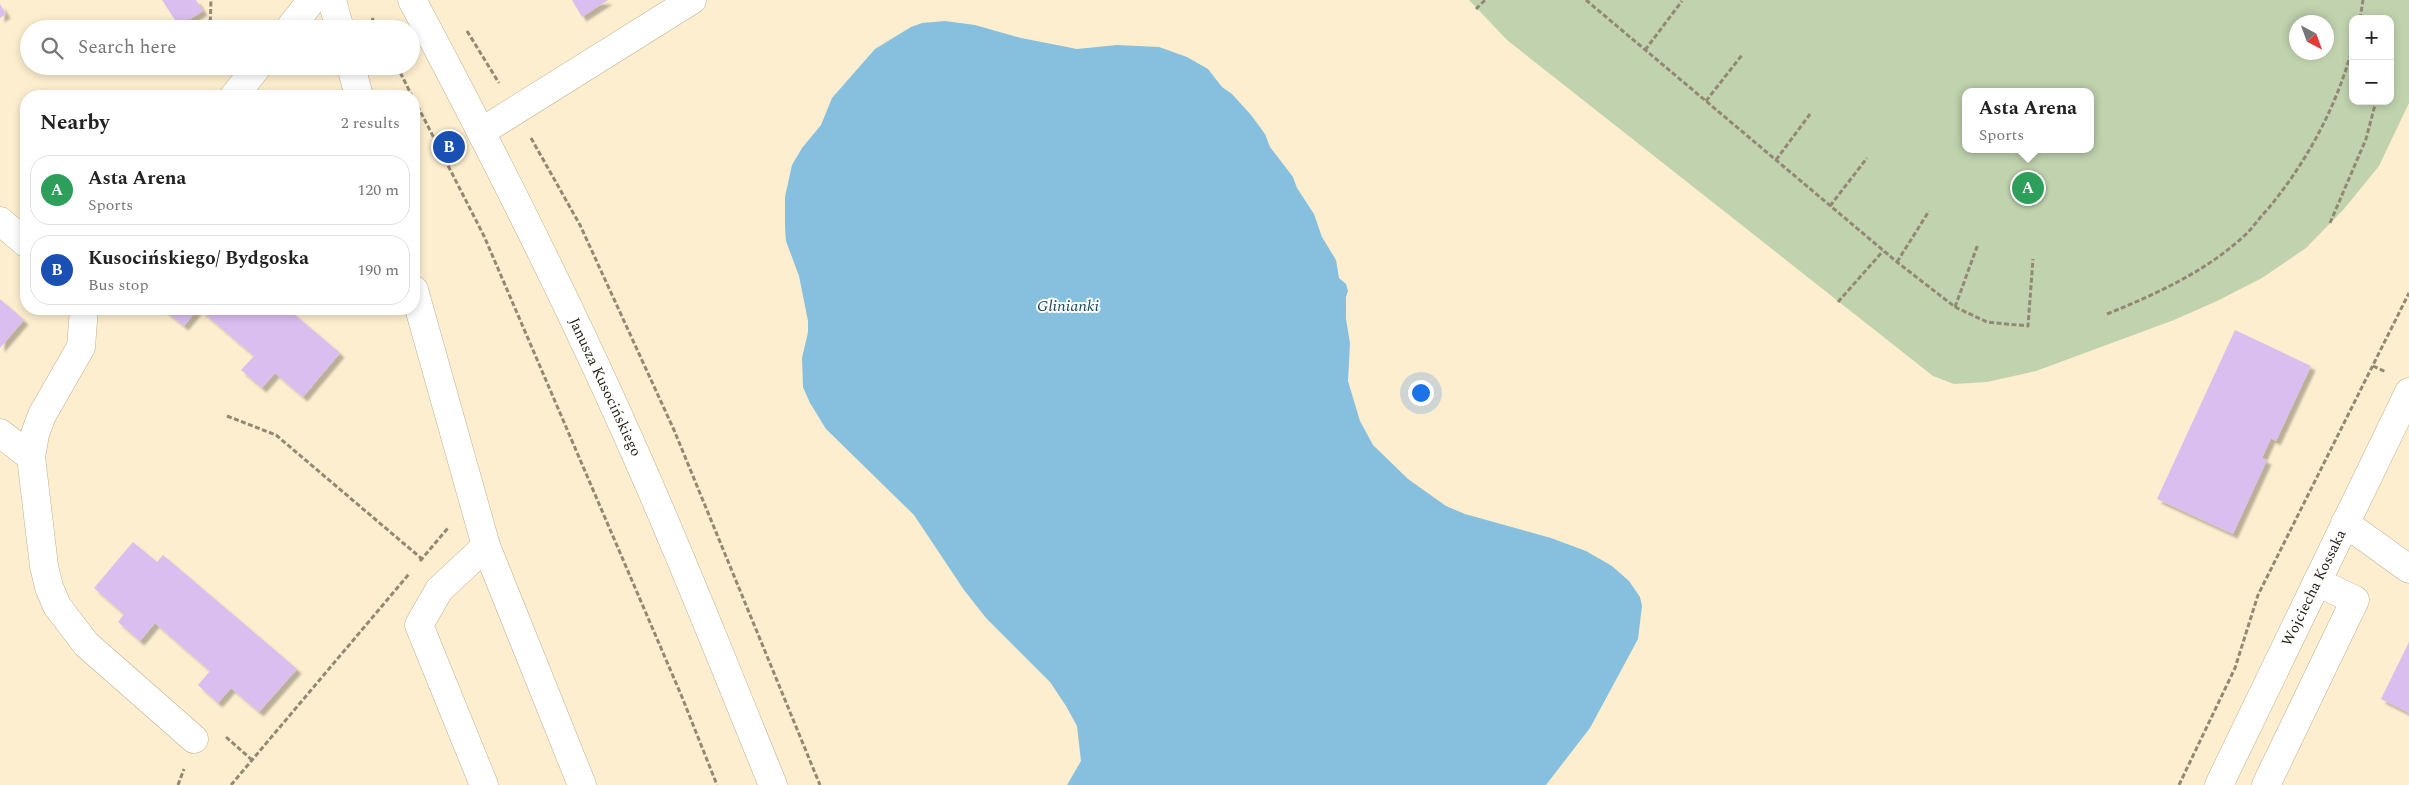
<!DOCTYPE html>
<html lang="en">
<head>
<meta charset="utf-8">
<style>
	body { margin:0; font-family:Spectral,serif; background:#f2f2f2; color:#222 }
	.controls { position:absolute; right:15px; top:15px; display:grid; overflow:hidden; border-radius:10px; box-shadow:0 2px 8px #0003 }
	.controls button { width:45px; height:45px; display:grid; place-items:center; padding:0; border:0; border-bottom:1px solid #e0e0e0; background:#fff; color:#222; font:25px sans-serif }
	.compass { position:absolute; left:2289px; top:15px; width:45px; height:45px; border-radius:50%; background:#fff; box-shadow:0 2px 8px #0003; rotate:139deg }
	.you { position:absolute; left:1420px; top:392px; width:18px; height:18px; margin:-12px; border:4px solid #fff; border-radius:50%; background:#1a73e8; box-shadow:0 0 0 8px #1a73e833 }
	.badge { display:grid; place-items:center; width:32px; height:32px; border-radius:50%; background:#956415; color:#fff; font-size:16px; font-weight:700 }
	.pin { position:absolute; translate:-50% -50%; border:2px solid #fff; box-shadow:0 1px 5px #0006 }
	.popup { position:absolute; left:1962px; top:88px; width:132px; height:65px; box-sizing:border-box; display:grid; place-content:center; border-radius:10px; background:#fff; filter:drop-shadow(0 1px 4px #0005); font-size:16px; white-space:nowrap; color:#767676 }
	.popup b { font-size:19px; color:#222 }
	.popup::after { content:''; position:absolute; left:50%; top:100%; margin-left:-10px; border:10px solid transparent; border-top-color:#fff }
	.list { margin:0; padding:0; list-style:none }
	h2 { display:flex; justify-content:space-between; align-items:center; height:65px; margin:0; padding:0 20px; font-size:21px }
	h2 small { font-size:16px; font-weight:400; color:#767676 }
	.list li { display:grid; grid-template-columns:32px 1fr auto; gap:15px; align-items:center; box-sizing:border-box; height:70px; margin:0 10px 10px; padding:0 10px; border:1px solid #e0e0e0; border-radius:20px }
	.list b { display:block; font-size:19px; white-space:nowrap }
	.list p { margin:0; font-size:16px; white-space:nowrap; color:#767676 }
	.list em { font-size:16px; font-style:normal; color:#767676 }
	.icon { flex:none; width:28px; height:28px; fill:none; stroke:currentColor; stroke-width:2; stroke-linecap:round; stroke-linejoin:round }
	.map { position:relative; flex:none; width:2409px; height:785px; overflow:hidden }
	.search { position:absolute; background:#fff; box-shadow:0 2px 8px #0003; left:20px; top:20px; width:400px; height:55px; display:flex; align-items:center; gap:12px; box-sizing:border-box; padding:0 18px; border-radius:28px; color:#767676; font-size:19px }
	.panel { position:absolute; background:#fff; box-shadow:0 2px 8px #0003; left:20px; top:90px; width:400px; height:225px; border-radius:20px }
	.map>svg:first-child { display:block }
</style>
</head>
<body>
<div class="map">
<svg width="2409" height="785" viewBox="0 0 2409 785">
	<defs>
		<filter id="shadow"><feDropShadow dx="4.5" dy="4.5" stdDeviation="1" flood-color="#0004"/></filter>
	</defs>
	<rect width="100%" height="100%" fill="#fdeecf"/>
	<path fill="#c0d2ae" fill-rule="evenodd" d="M1469 0H2409V103L2379 166 2344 209 2306 248 2262 278 2217 301 2174 320 2036 371 1987 382 1954 384 1933 376 1507 40ZM2353 19H2390V101H2353ZM2296 22H2326V52H2296ZM1966 92H2090V149H1966Z"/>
	<polygon fill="#86c0de" points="945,21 975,25 1021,38 1077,49 1117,45 1159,47 1187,57 1208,69 1222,87 1232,94 1251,115 1265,134 1270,147 1293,177 1297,188 1314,214 1322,237 1336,260 1339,278 1346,284 1348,291 1346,297 1346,319 1350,343 1348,381 1360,421 1373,445 1408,479 1446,506 1465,514 1551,538 1586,551 1612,566 1629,581 1640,597 1642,606 1638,639 1590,728 1546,785 1067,785 1081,761 1077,726 1066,706 1050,682 986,618 964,590 914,515 826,429 810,403 803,387 802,358 808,332 808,321 799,276 786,241 785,227 785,197 792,165 802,148 821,125 832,98 875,49 911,27 922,23"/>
	<g fill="#d9beef" filter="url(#shadow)">
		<polygon points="162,0 196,0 203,11 179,26"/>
		<polygon points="572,0 608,0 582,17"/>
		<polygon points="0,4 6,14 0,18"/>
		<polygon points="0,299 24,320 0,348"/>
		<polygon points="163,309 198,309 184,326"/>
		<polygon points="199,309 288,309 340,353 303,397 275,373 262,388 241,370 254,356"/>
		<polygon points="2235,330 2311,366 2276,441 2271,438 2262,458 2267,460 2233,534 2157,499"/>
		<polygon points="133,542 157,562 163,555 297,669 259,712 231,688 218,703 198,685 210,671 155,623 140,641 118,622 124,614 94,588"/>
		<polygon points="2409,642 2409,713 2381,699"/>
	</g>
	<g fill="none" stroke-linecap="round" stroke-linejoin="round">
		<g stroke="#bdb092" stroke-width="29">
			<g id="minor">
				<polyline points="332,0 340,29"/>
				<path d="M412 0C493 152 571 306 640 464 687 570 729 678 773 785"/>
				<polyline points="289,29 312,0"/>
				<polyline points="351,66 359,96"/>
				<polyline points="234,96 258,66"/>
				<polyline points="481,132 692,0"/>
				<polyline points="0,221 26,243"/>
				<polyline points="414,290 486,546 582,785"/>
				<polyline points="84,309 81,347 42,415 35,434 31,457 44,566 49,587 57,606 86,644 194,739"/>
				<polyline points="0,433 31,457"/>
				<polyline points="2345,523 2409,569"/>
				<polyline points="484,785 419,625 439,590 486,546"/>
				<polyline points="2219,785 2409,392"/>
				<polyline points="2266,785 2355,600 2317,582"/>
			</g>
		</g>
		<g stroke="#938873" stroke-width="3" stroke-dasharray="5 2.5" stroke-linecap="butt">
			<polyline points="1586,0 1897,262 1955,307 1987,322 2028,326 2033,259"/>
			<polyline points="1476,9 1485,0"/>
			<polyline points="372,18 378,29"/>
			<polyline points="2360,19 2363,0"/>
			<polyline points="210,29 211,0"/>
			<polyline points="467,31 499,83"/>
			<polyline points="1645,50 1682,1"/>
			<polyline points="397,66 412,96"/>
			<polyline points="414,99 484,236 682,697 717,785"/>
			<polyline points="1706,101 1742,55"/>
			<polyline points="531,138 580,225 674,430 820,785"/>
			<polyline points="1776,160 1810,114"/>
			<polyline points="1830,206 1867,158"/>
			<polyline points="2330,223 2366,139 2376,101"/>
			<polyline points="1897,262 1929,211"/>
			<polyline points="1838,302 1883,251"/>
			<polyline points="1955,307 1978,244"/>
			<path d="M2107 314C2156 294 2205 272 2244 236 2253 228 2259 218 2267 210 2307 162 2337 106 2353 46"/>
			<polyline points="2373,366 2386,372"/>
			<polyline points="227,416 276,435 422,559"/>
			<polyline points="420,561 448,528"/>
			<polyline points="226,737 252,760"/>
			<polyline points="178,785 184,769"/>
			<polyline points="231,785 409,574"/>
			<polyline points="2179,785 2235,668 2258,595 2409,293"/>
		</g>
		<use href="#minor" stroke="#fff" stroke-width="28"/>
	</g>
	<g text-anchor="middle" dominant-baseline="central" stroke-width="4" stroke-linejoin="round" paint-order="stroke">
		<g font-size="15" fill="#252014" stroke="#fff">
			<text transform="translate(605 387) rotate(65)">Janusza Kusocińskiego</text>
			<text transform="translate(2314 588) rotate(-64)">Wojciecha Kossaka</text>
		</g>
		<g font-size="16" font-style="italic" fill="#16465b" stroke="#fff">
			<text x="1068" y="306">Glinianki</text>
		</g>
	</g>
</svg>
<div class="controls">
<button>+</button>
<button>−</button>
</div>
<svg class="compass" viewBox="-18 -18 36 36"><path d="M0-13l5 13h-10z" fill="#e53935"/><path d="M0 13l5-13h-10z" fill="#767676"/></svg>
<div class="you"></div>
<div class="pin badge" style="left:2028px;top:188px;background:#2e9e5b">A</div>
<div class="popup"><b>Asta Arena</b>Sports</div>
<div class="pin badge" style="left:449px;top:147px;background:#1a4fb4">B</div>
<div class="search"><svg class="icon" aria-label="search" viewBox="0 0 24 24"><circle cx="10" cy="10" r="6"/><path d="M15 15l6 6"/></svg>Search here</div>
<section class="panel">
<h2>Nearby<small>2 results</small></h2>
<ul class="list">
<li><span class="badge" style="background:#2e9e5b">A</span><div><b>Asta Arena</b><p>Sports</p></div><em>120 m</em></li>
<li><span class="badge" style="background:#1a4fb4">B</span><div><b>Kusocińskiego/ Bydgoska</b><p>Bus stop</p></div><em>190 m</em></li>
</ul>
</section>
</div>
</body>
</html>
